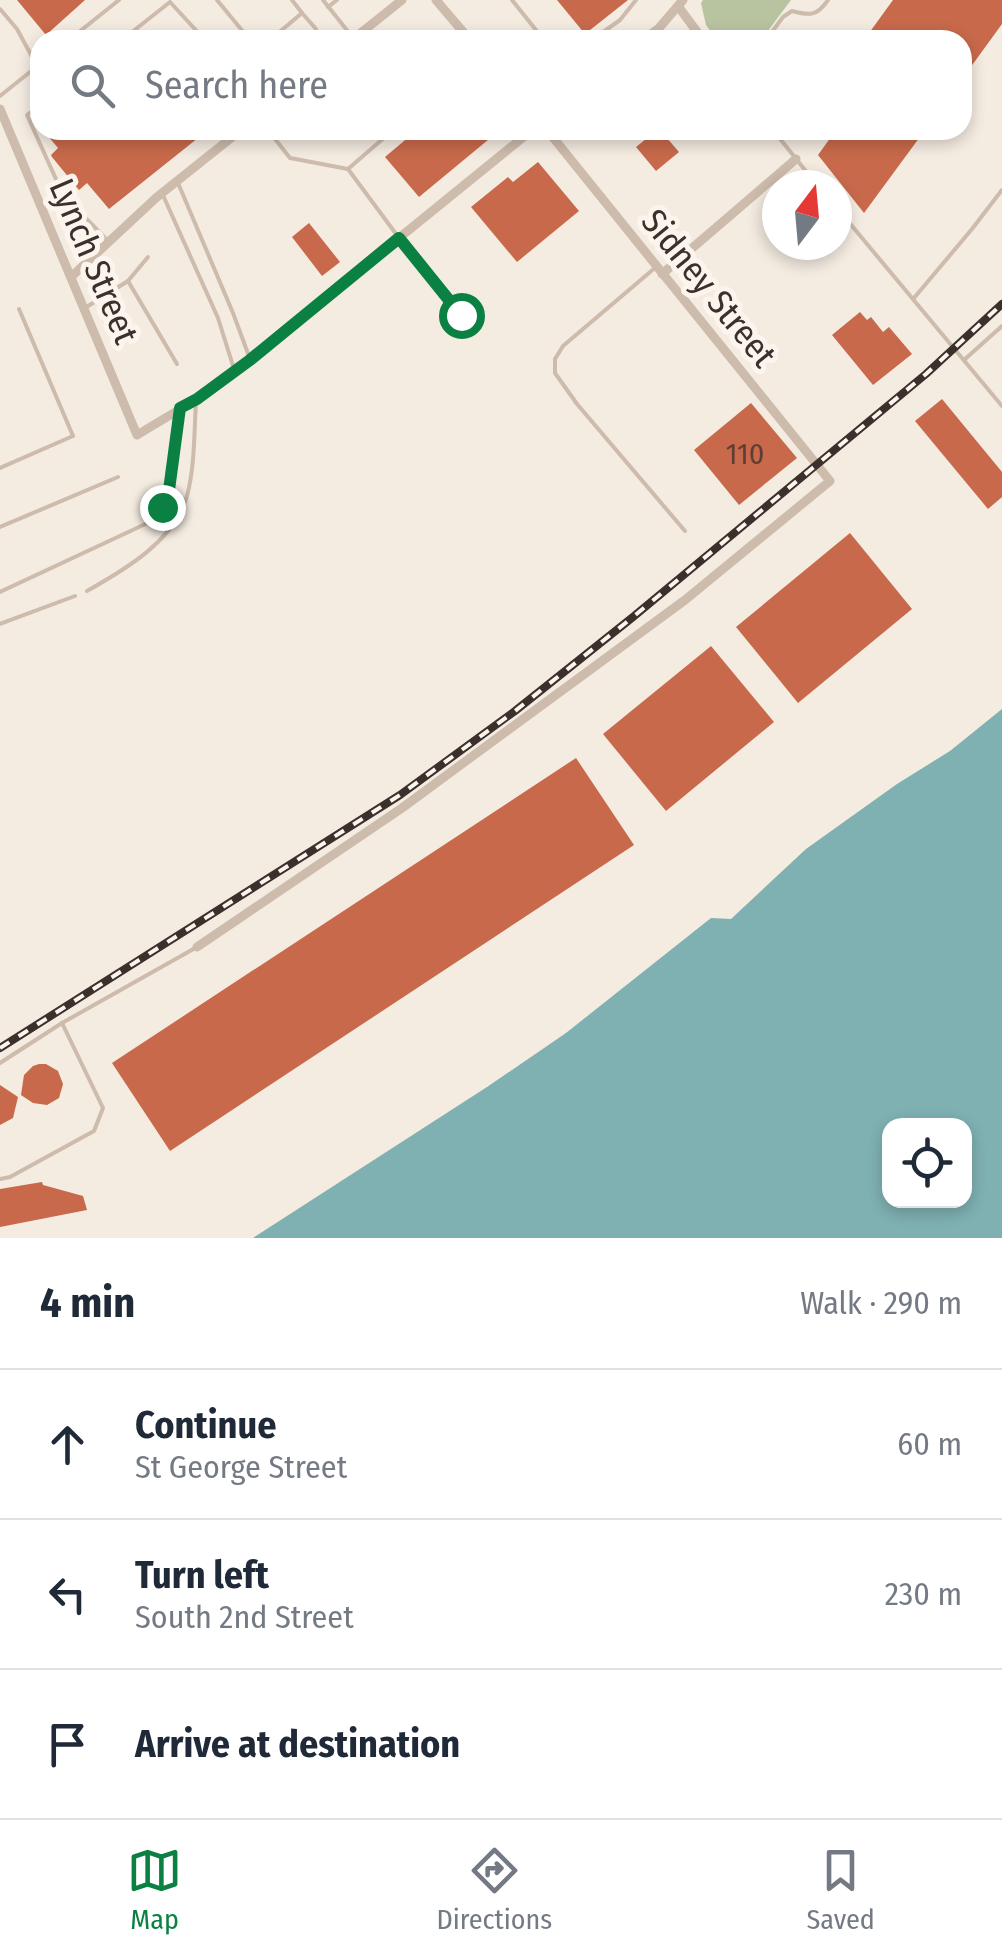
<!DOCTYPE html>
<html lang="en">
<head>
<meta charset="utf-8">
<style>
	body { margin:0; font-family:"Fira Sans Condensed",sans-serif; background:#f6f6f7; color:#1f2937 }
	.controls { position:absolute; right:30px; bottom:30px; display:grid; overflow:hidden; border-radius:20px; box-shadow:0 5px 15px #0003 }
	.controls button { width:90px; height:90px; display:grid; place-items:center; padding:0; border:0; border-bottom:2px solid #e0e1e3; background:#fff; color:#1f2937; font:50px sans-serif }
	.compass { position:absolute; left:762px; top:170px; width:90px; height:90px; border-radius:50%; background:#fff; box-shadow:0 5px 15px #0003; rotate:16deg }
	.stop { position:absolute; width:30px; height:30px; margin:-22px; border:8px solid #0b8043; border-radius:50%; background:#fff }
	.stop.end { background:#0b8043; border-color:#fff; box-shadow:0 2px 10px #0008 }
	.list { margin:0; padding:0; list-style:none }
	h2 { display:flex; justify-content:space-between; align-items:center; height:130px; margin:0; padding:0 40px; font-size:42px }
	h2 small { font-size:32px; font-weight:400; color:#747a83 }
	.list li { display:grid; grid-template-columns:65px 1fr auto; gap:30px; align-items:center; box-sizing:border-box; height:150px; padding:0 40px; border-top:2px solid #e0e1e3 }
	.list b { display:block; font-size:38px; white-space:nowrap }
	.list p { margin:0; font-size:32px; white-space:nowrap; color:#747a83 }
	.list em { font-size:32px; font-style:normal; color:#747a83 }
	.icon { flex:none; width:55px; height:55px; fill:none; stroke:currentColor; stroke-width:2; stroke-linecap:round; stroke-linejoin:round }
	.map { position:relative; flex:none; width:1002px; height:1238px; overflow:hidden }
	.search { position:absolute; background:#fff; box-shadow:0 5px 15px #0003; left:30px; right:30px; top:30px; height:110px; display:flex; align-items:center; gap:25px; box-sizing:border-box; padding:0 35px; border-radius:30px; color:#747a83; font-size:38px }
	.sheet { height:580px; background:#fff }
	nav { display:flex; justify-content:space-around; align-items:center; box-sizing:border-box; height:140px; border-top:2px solid #e0e1e3; background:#fff; font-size:28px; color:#747a83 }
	nav a { display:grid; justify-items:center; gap:5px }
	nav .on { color:#0b8043 }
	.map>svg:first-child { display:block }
</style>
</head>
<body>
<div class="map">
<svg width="1002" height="1238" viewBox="0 0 1002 1238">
	<rect width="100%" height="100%" fill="#f4ebe1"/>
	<polygon fill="#b8c4a0" points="703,0 791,0 761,40 717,40 706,25 701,3"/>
	<path fill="#7fb0b2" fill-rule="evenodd" d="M1002 709V1238H253L487 1087 566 1033 711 918 731 919 806 849 897 784 950 751ZM890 1126H964V1200H890Z"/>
	<g fill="#c8694b">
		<polygon points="17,0 85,0 46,35"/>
		<polygon points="557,0 628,0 585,34"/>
		<polygon points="893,0 1002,0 1002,24 962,79 962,40 864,40"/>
		<polygon points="43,130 208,130 109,209 87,183 79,190 52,157 51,155 58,148"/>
		<polygon points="417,130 500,130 419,197 385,157"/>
		<polygon points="657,130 660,130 679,152 656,171 636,147"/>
		<polygon points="836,130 925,130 864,213 818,155"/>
		<polygon points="538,162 579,211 517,262 471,207 508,177 513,182"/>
		<polygon points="309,223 340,262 322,276 292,237"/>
		<polygon points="860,312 867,320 871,317 883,332 889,327 912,354 873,385 832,335"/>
		<polygon points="942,399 1002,472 1002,497 988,509 915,421"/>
		<polygon points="751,403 797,458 739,505 694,450"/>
		<polygon points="850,533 912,609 798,703 736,627"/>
		<polygon points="711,646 774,722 666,811 603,734"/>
		<polygon points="576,758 634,845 170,1151 112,1063"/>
		<polygon points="39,1064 46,1064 58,1071 63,1084 59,1098 47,1105 33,1103 21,1095 24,1075 33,1066"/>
		<polygon points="0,1085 18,1097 13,1118 0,1125"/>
		<polygon points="42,1182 43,1185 83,1196 87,1210 0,1227 0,1189"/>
	</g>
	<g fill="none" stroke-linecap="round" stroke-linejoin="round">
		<g stroke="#cdbbac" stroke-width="4">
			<polyline points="217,0 250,40"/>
			<polyline points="323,0 354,39"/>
			<polyline points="512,0 544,40"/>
			<polyline points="328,7 337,0"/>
			<polyline points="0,9 17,29 37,66"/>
			<polyline points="302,13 316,29"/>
			<polyline points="69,40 119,0"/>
			<polyline points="122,40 170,2 205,40"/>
			<polyline points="270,40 302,13 292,0"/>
			<polyline points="592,40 620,20 636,0"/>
			<path d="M766 40 783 17 792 11C810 16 817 16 828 0"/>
			<polyline points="0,96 40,64"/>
			<polyline points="40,105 27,115 60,188 72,204 106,239"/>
			<polyline points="268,130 290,158 348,169 393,130"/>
			<polyline points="773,130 817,185"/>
			<polyline points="348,169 399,238"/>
			<polyline points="178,183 233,313 250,359"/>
			<polyline points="162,193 218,318 234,369"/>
			<polyline points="837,208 1002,406"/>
			<polyline points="656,267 563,346 555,359 555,373 577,404 685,531"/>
			<polyline points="128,281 148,257"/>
			<polyline points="914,298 972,229 1002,190"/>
			<polyline points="85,308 128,281 177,364"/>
			<polyline points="964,360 1002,326"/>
			<polyline points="0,468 73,436 19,309"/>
			<polyline points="0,527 118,477"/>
			<path d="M87 591C126 569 174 541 187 496 195 466 194 432 196 402"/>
			<polyline points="0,592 154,520 169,490 179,414"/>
			<polyline points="0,624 75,596"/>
			<polyline points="0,1063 62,1023"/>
			<polyline points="0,1179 10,1177 94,1131 103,1108 62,1023 197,947"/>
		</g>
		<g stroke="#cdbbac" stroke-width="9">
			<polyline points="436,0 470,40"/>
			<polyline points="678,6 703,40"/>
			<polyline points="352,40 402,0"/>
			<polyline points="643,40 659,28 683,0"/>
			<polyline points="0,109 137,435 197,399 250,359 532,130"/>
			<polyline points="399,238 461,315"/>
			<polyline points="662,274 796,159"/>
			<polyline points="71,277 157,197 241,130"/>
			<polyline points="197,947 402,808 685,600 830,481 547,130"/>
		</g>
		<g stroke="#3b302b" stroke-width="8">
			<polyline id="rail" points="0,1048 400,795 515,711 633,617 926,374 1002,304"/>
		</g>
		<use href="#rail" stroke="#fbf5ee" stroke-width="4" stroke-dasharray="11" stroke-linecap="butt"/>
	</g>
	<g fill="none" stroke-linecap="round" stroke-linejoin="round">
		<polyline stroke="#0b8043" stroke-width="12" points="162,507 169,490 180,408 197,399 250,360 399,238 461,315"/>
	</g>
	<g text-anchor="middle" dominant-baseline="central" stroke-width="10" stroke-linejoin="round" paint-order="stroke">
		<g font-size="30" fill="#5e3e33">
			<text x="745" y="454">110</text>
		</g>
		<g font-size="35" fill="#3b302b" stroke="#fbf5ee">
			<text transform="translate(94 261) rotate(67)">Lynch Street</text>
			<text transform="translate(709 288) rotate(51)">Sidney Street</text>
		</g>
	</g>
</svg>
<div class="controls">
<button><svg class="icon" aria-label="locate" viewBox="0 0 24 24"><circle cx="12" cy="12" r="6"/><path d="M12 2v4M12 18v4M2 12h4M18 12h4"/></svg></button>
</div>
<svg class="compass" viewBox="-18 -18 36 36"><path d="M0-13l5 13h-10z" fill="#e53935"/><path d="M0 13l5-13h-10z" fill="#747a83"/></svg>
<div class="stop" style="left:461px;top:315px"></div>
<div class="stop end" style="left:162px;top:507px"></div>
<div class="search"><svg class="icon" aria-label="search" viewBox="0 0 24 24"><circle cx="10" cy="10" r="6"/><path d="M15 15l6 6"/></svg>Search here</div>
</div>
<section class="sheet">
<h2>4 min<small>Walk · 290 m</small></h2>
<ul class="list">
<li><svg class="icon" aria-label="ahead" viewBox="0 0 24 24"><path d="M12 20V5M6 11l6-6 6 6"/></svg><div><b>Continue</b><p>St George Street</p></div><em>60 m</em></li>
<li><svg class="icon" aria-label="left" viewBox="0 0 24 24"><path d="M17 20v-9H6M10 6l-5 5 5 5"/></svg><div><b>Turn left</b><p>South 2nd Street</p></div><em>230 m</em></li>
<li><svg class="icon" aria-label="arrive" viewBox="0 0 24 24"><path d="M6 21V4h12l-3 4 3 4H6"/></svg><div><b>Arrive at destination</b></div></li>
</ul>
</section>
<nav>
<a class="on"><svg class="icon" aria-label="map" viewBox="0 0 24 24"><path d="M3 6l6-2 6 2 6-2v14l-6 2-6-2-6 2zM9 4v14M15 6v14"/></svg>Map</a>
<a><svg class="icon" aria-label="directions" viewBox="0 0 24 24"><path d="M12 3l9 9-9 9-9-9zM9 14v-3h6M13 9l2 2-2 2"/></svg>Directions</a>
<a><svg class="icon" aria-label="saved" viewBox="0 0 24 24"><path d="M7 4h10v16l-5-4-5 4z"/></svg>Saved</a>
</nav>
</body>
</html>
